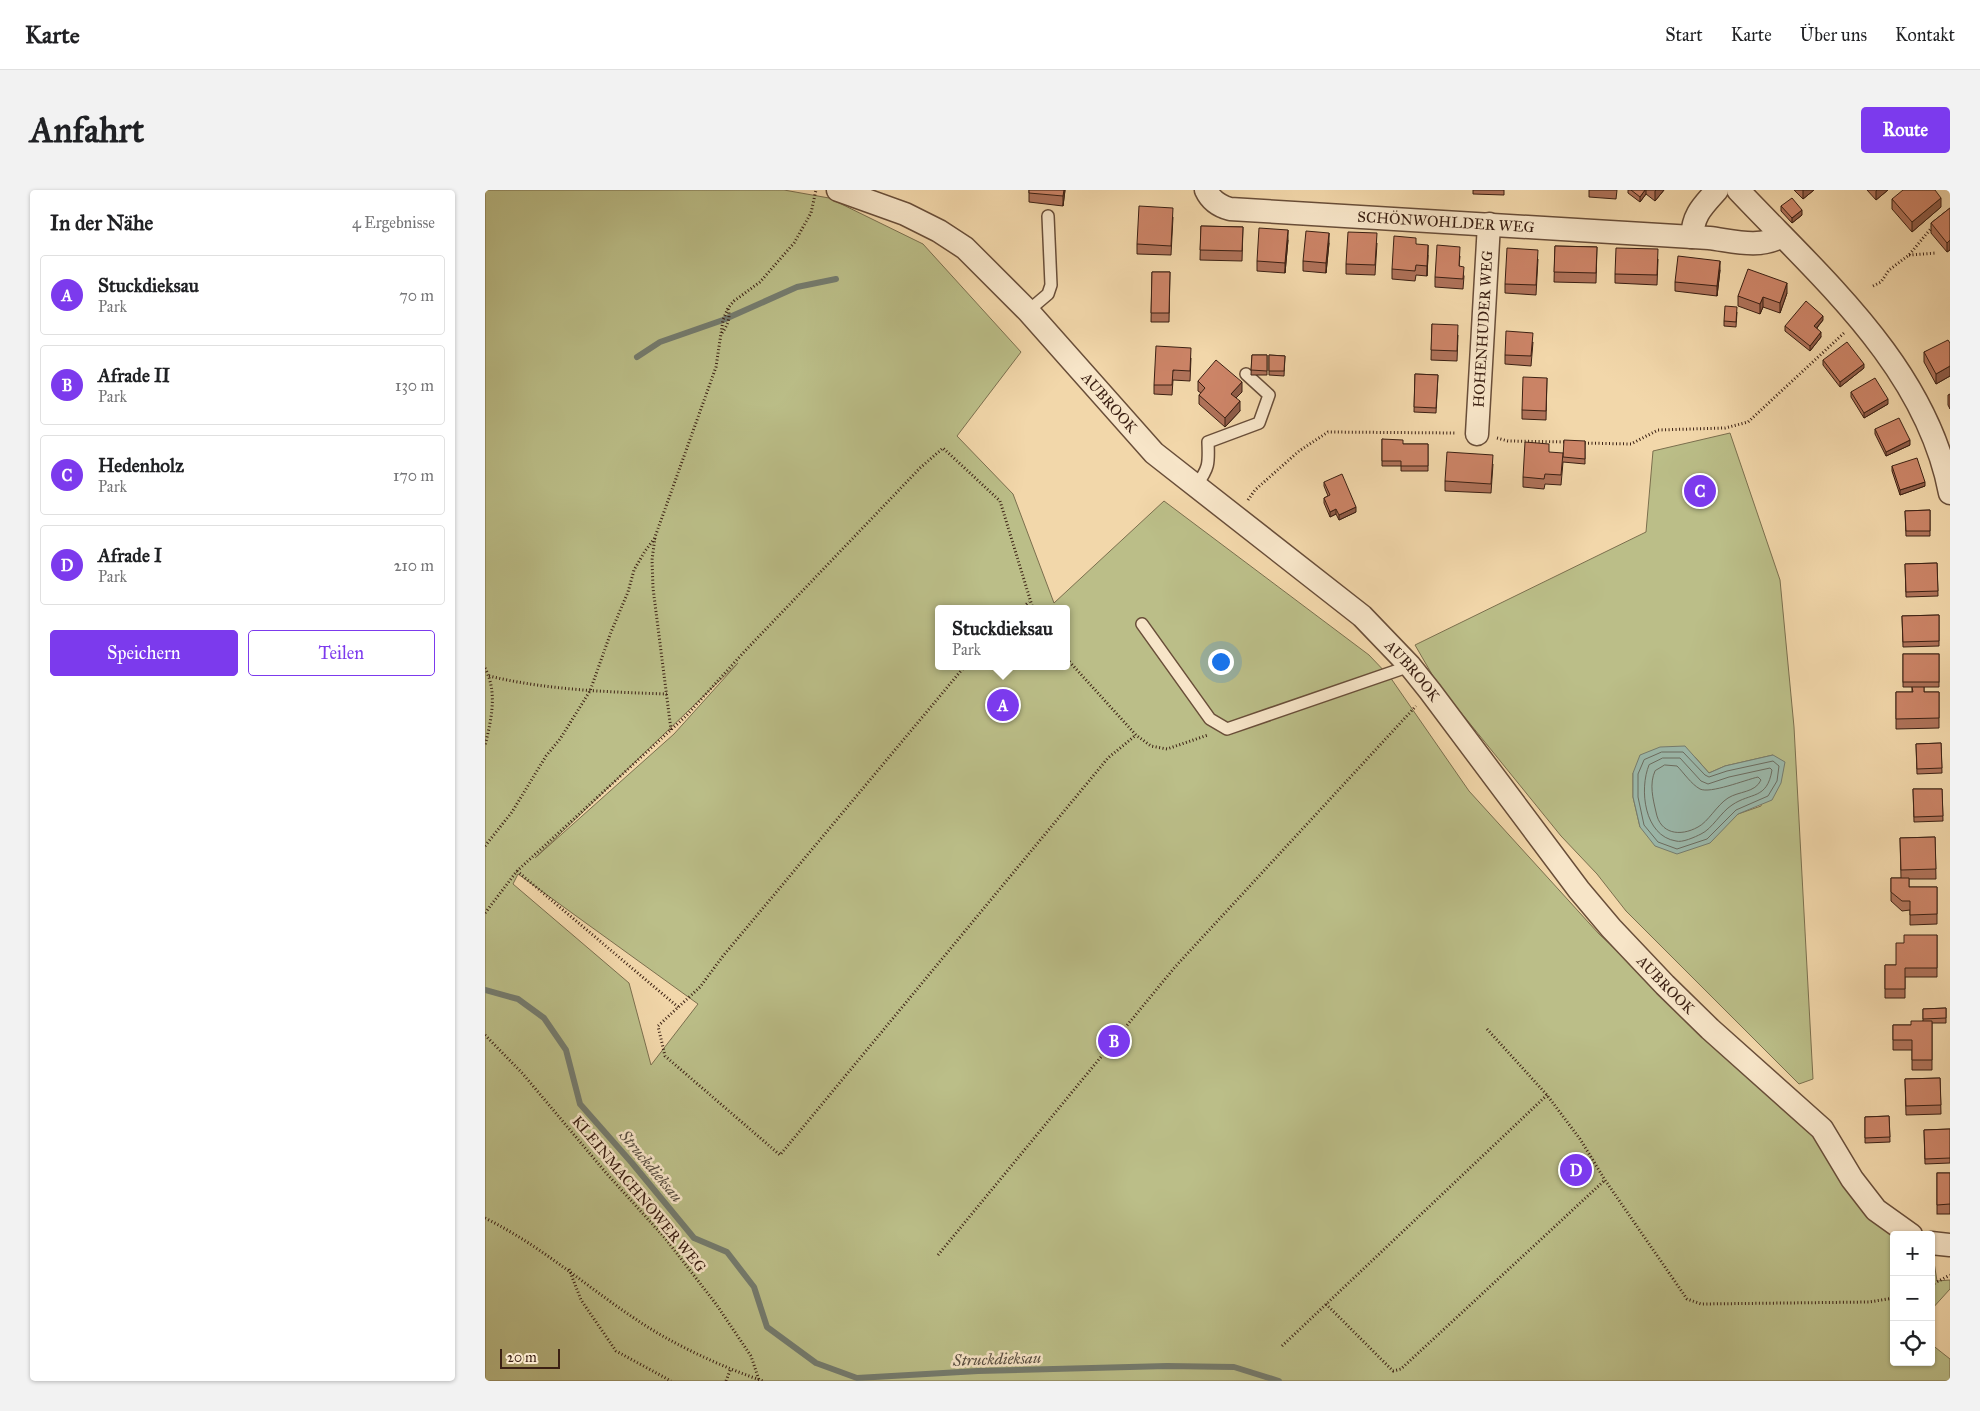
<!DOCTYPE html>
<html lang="de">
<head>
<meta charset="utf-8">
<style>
	body { margin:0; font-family:"IM FELL Great Primer",serif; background:#f2f2f2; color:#202124 }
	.controls { position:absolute; right:15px; bottom:15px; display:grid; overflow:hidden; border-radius:5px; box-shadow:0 1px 4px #0004 }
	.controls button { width:45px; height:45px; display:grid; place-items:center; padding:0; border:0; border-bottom:1px solid #e0e0e0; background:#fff; color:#202124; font:25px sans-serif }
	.scale { position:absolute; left:15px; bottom:12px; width:60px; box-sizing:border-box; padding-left:5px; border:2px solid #3b2013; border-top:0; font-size:14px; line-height:18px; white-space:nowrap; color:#3b2013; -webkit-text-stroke:4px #f7e5c8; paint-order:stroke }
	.you { position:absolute; left:735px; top:471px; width:18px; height:18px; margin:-12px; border:4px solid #fff; border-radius:50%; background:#1a73e8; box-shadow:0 0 0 8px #1a73e833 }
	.badge { display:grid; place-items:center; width:32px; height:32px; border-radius:50%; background:#7c3aed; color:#fff; font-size:16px; font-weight:700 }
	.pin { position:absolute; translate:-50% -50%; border:2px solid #fff; box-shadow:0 1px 5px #0006 }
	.popup { position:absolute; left:450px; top:415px; width:135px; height:65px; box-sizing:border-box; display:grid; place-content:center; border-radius:5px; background:#fff; filter:drop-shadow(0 1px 4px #0005); font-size:16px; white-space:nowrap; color:#757577 }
	.popup b { font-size:19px; color:#202124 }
	.popup::after { content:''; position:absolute; left:50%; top:100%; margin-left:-10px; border:10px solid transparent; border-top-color:#fff }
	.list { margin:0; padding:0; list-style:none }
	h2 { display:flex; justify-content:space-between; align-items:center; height:65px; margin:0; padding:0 20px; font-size:21px }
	h2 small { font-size:16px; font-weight:400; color:#757577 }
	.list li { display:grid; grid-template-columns:32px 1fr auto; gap:15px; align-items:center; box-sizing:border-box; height:80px; margin:0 10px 10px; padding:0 10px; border:1px solid #e0e0e0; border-radius:5px }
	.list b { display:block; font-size:19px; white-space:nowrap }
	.list p { margin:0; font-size:16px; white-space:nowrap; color:#757577 }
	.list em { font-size:16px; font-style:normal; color:#757577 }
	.actions { display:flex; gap:10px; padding:15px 20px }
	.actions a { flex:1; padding:11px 0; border:1px solid #7c3aed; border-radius:5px; text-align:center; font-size:18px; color:#7c3aed }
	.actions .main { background:#7c3aed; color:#fff }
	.icon { flex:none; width:28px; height:28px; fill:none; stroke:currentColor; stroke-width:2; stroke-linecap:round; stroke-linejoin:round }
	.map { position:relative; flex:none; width:1465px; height:1191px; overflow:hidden; border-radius:5px }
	header { display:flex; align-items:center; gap:30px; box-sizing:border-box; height:70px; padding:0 25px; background:#fff; border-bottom:1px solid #e0e0e0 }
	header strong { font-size:24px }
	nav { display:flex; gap:28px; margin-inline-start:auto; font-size:18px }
	.intro { display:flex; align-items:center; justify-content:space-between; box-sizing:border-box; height:120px; padding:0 30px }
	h1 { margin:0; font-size:35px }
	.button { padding:12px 22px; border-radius:5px; background:#7c3aed; color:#fff; font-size:18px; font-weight:700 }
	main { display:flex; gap:30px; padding:0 30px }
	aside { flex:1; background:#fff; border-radius:5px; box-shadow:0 1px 4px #0004 }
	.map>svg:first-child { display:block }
</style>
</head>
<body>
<header>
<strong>Karte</strong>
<nav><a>Start</a><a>Karte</a><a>Über uns</a><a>Kontakt</a></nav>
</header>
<div class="intro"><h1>Anfahrt</h1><a class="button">Route</a></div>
<main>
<aside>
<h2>In der Nähe<small>4 Ergebnisse</small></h2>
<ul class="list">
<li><span class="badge">A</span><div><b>Stuckdieksau</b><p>Park</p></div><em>70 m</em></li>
<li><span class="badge">B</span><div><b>Afrade II</b><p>Park</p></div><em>130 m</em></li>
<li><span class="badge">C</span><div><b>Hedenholz</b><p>Park</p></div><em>170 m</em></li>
<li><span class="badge">D</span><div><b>Afrade I</b><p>Park</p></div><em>210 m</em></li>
</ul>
<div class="actions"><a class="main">Speichern</a><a>Teilen</a></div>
</aside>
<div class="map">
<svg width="1465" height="1191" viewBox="0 0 1465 1191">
	<rect width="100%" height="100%" fill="#f2d7aa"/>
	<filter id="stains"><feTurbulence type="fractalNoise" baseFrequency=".004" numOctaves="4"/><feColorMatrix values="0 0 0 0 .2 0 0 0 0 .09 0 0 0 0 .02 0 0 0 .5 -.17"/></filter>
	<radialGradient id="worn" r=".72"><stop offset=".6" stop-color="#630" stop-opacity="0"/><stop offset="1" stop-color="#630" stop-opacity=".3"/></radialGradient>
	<g fill="#bbbe88" stroke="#7b6f4e" fill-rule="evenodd">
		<path d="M0 0H299L344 8 438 54 536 162 472 246 528 304 569 413 679 311 884 465 905 487 984 601 1114 744 1326 944 1379 1017 1409 1045V1172H1446V1154L1465 1169V1191H0ZM454 419H582V476H454ZM253 473 189 544 50 668ZM33 684 213 814 166 875 144 793 28 694Z"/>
		<path d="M1245 243 1295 390 1309 537 1328 889 1314 894 1141 721 1112 684 1076 646 952 493 930 455 1161 342 1168 261ZM1288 565 1276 616 1253 624 1239 637H1155L1148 607V583L1210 567 1224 583 1240 576Z"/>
		<polygon points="1446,1065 1448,1066 1452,1091 1465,1090 1465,1099 1446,1120"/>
	</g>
	<polygon fill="#9bb9ac" stroke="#757c6f" points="1200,556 1224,583 1240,576 1288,565 1300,572 1296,593 1287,610 1253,624 1225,653 1192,664 1170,656 1155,637 1148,607 1148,583 1155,565 1175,557"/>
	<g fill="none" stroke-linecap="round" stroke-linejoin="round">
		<g stroke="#6b6c60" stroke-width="1">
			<polygon points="1177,562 1198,562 1220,585 1224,587 1242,581 1288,571 1294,576 1292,591 1283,606 1251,620 1222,649 1192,659 1173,652 1159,635 1153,607 1153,584 1159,570"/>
			<path d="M1178 568H1195L1216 591 1223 594 1244 587 1285 578 1287 580C1282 610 1266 602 1247 615 1236 622 1227 639 1216 644 1210 647 1197 653 1191 651 1159 646 1154 599 1164 575Z"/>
			<path d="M1180 575 1192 576C1199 583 1206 594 1215 599 1225 604 1260 590 1273 587L1276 590C1270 603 1254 601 1243 608 1232 615 1223 632 1213 637 1195 647 1175 644 1171 622 1168 609 1164 594 1170 581Z"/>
		</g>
		<g stroke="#757c6f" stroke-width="6">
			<polyline points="152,167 175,152 238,130 312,97 351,89"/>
			<polyline points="0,800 33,809 59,828 81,860 95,914 147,973 209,1048 242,1062 269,1097 282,1137 331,1173 372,1188 493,1181 682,1176 749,1177 794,1191"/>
		</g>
		<g stroke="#694e39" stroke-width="14">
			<g id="lane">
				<polyline points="543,121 563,104 566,95 563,26"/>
				<path d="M711 296C724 278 724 274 723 252L774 233 784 205 761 184"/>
				<polyline points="657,434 725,529 742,539 925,476"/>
			</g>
		</g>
		<g stroke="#694e39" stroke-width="25">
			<g id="street">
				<path id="s1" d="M353 0 420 24 454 41 480 58 543 121 669 263 877 426 925 476 945 501 1094 700 1126 738 1180 795 1225 839 1337 939 1367 989 1391 1020 1426 1045"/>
				<path id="s2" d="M721 0C726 11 734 16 745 19L1224 48C1249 51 1274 59 1297 46"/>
				<path d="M1253 0C1337 89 1441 177 1465 303"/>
				<path d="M1207 47C1208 24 1218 16 1232 0"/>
				<path id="s3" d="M992 244 1004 34"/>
				<polyline points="1446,1053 1465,1055"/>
			</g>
		</g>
		<g stroke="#3b2013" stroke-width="3" stroke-dasharray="1 2.5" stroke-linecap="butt">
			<polyline points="1424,65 1451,63"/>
			<polyline points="1388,96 1396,92 1404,80 1424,65 1448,36"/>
			<path d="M237 143C242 136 246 127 243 119"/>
			<polyline points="1012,248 1023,251 1083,252"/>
			<polyline points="1096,253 1146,254 1173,240 1240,238 1263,232 1359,143"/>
			<polyline points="763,310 770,300 814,261 843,242 971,243"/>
			<polyline points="536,419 544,412"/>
			<polyline points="582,431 583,430"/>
			<polyline points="582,469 651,545 666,556 682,559 723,545"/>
			<polyline points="480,476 238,766 215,797 173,836 180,866 295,965 623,568 651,545"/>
			<path d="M0 478C13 503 6 530 0 556"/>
			<path d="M4 486C62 500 123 502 182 504"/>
			<polyline points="186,540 168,398 167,370 170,347 231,177 238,130 243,118 249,111 275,92 309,53 326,23 331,0"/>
			<polyline points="0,656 27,622 61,566 75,549 105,501 126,442 143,402 149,380 160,361 170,348"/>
			<polyline points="32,681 193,817"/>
			<polyline points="0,723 32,681 201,526 259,462 435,278 458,258 515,311 548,419"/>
			<polyline points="1002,839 1062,905 1095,949 1120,990 1202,1109 1216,1114 1384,1112 1409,1108"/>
			<polyline points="0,845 38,884 122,984 180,1048 231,1114 266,1166 274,1190"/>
			<path d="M0 1028C58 1057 99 1095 152 1130 187 1154 237 1177 278 1191"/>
			<polyline points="453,1065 690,777 931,516"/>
			<polyline points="84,1079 96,1110 131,1161 186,1191"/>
			<polyline points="1446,1095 1465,1085"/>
			<polyline points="841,1114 908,1181 916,1179 1120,990"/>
			<polyline points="797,1156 1062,905"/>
			<polyline points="241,1191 246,1178"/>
		</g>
		<use href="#lane" stroke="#f7e5c8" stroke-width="11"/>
		<use href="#street" stroke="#f7e5c8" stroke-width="22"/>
	</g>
	<g fill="#af7259" stroke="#3b2013">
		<polygon points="544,0 580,0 578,16 544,12"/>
		<polygon points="988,0 1019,0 1019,5 988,4"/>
		<polygon points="1104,0 1132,0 1131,9 1104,7"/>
		<polygon points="1143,0 1179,0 1170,11 1161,4 1155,12 1143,3"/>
		<polygon points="1309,0 1329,0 1318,9"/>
		<polygon points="1382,0 1403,0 1391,10"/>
		<polygon points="1407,9 1456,17 1427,42 1407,19"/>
		<polygon points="1296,16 1317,25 1307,33 1296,21"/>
		<polygon points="1465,18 1465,60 1462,62 1446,43 1446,33"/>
		<polygon points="688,27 686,65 652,64 652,54"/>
		<polygon points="716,36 758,37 757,71 715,70"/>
		<polygon points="803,50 800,83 772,81 772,71"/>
		<polygon points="844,53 841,83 818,81 818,71"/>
		<polygon points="892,53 890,85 861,84 861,74"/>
		<polygon points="931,54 943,65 942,86 931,85 930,91 907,89 907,79"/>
		<polygon points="1070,56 1112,57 1111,93 1069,92"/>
		<polygon points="975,66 974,77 979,86 978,99 950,97 950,87"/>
		<polygon points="1053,69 1051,105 1020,103 1020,94"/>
		<polygon points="1173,69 1172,95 1130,93 1130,84"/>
		<polygon points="1235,80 1232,106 1190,101 1190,92"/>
		<polygon points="667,82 685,82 684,132 666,132"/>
		<polygon points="1302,103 1295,123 1278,117 1275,124 1253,116 1253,106"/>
		<polygon points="1252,122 1251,137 1239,136 1239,131"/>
		<polygon points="1338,130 1332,138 1336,147 1325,161 1300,141 1300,136"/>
		<polygon points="947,134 973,145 972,171 946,170"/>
		<polygon points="1048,152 1046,176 1020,174 1020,165"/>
		<polygon points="1465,153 1465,186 1451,194 1439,172 1439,162"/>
		<polygon points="767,165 782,165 782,185 766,185"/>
		<polygon points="784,165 800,166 799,186 784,185"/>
		<polygon points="706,168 705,191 688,190 687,205 669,204 669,195"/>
		<polygon points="1338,170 1379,178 1355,197 1338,175"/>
		<polygon points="930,184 953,185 951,223 929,222"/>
		<polygon points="1062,188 1061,230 1037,229 1037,220"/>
		<polygon points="713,191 757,202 751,208 755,221 740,237 714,214 714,205 716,203 713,201"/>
		<polygon points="1366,202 1403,214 1379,228 1366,207"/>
		<polygon points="1465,204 1465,219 1463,215 1463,205"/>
		<polygon points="1390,239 1425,255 1401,266 1390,244"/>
		<polygon points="897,249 918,254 943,254 943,281 916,281 916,276 897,276"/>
		<polygon points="1100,251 1100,274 1078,272 1076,295 1060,294 1059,299 1038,297 1038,287 1078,263"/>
		<polygon points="1008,274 1006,303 960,301 960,291"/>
		<polygon points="1407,276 1440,296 1415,305 1407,281"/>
		<polygon points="839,292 871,322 854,330 851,324 845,327 839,313 839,308 843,306 839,296"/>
		<polygon points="1445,320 1445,346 1421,346 1420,321"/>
		<polygon points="1452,373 1453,406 1421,407 1420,374"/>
		<polygon points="1454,425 1454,456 1418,457 1417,426"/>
		<polygon points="1418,464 1454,464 1454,497 1439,497 1439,502 1454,502 1454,538 1411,539 1411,502 1427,502 1427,497 1418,497"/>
		<polygon points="1456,553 1457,583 1432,584 1431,554"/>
		<polygon points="1428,599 1457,599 1458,631 1429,632"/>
		<polygon points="1450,647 1451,689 1424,689 1424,697 1452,697 1452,734 1425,735 1425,720 1417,721 1406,711 1406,688 1416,688 1415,648"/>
		<polygon points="1452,745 1452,787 1420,787 1420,808 1400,808 1400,775 1411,775"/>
		<polygon points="1461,818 1461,833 1447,833 1447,880 1427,880 1427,860 1408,860 1408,835 1426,835 1438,831 1438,819"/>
		<polygon points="1455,888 1456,924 1421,925 1420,889"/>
		<polygon points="1404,926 1405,952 1380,953 1380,927"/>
		<polygon points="1465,939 1465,973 1440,974 1439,940"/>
		<rect x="1452" y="983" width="13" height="41"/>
	</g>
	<g fill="#8f5c48" stroke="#3b2013">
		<polygon points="579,0 580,0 578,16 578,6"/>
		<polygon points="1160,0 1161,0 1161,4 1155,12 1155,7"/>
		<polygon points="1171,0 1179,0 1170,11 1170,1"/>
		<polygon points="1318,0 1329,0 1318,9"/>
		<polygon points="1392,0 1403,0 1391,10 1391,1"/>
		<polygon points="1456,8 1456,17 1427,42 1427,32"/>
		<polygon points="1317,20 1317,25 1307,33 1307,28"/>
		<polygon points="803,40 803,50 800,83 800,73"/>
		<polygon points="844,43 844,53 841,83 841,73"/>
		<polygon points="1465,50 1465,60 1462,62 1462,53"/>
		<polygon points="943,55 943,65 942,86 942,76"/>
		<polygon points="1235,71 1235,80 1232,106 1232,96"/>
		<polygon points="1302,93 1302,103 1295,123 1295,113"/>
		<polygon points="1278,107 1278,117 1275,124 1275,114"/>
		<polygon points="1338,126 1338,130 1329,141 1329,136"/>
		<polygon points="1336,142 1336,147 1325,161 1325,156"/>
		<polygon points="1379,174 1379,178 1355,197 1355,192"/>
		<polygon points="1465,176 1465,186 1451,194 1451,184"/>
		<polygon points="757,192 757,202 746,213 746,204"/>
		<polygon points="1403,209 1403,214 1379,228 1379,223"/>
		<polygon points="755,211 755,221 740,237 740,228"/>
		<polygon points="1425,250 1425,255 1401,266 1401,262"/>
		<polygon points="1440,292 1440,296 1415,305 1415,300"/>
		<polygon points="871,317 871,322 854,330 854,325"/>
		<polygon points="851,319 851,324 845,327 845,322"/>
	</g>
	<g fill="#cc8467" stroke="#3b2013">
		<polygon points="544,0 579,0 578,6 544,3"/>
		<polygon points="1146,0 1160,0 1155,7"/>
		<polygon points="1418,0 1450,0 1456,8 1427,32 1407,9"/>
		<polygon points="1307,8 1317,20 1307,28 1296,16"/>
		<polygon points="654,16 688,18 686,56 652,54"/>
		<polygon points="1465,18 1465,50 1462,53 1446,33"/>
		<polygon points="716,36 758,37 757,61 715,60"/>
		<polygon points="774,38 803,40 800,73 772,71"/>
		<polygon points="821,41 844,43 841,73 818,71"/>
		<polygon points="863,42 892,43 890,75 861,74"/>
		<polygon points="909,46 931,48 931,54 943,55 942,76 931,75 930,81 907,79"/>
		<polygon points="952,55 975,57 974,76 979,77 978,89 950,87"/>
		<polygon points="1070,56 1112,57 1111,83 1069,82"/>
		<polygon points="1022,58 1053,60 1051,95 1020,94"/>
		<polygon points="1131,58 1173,59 1172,85 1130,84"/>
		<polygon points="1193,66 1235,71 1232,96 1190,92"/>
		<polygon points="1263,79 1302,93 1295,113 1278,107 1275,114 1253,106"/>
		<polygon points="667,82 685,82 684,123 666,123"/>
		<polygon points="1321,111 1338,126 1329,136 1336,142 1325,156 1300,136"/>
		<polygon points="1240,116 1252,117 1251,132 1239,131"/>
		<polygon points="947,134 973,135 972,161 946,160"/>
		<polygon points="1021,141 1048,143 1046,166 1020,165"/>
		<polygon points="1463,150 1465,153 1465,176 1451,184 1439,162"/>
		<polygon points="1362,152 1379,174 1355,192 1338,170"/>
		<polygon points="671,156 706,158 705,181 688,180 687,195 669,195"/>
		<polygon points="767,165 782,165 782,181 766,180"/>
		<polygon points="784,165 800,166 799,181 784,181"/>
		<polygon points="731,170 757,192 746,204 755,211 740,228 714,205 720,198 713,191"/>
		<polygon points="930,184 953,185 951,218 929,217"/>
		<polygon points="1038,187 1062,188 1061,221 1037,220"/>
		<polygon points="1390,188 1403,209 1379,223 1366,202"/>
		<polygon points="1414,228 1425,250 1401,262 1390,239"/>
		<polygon points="897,249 918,250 918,254 943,254 943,276 916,276 916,271 897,271"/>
		<polygon points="1079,250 1100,251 1100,269 1078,267"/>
		<polygon points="1040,252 1064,254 1064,262 1078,263 1076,285 1060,284 1059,289 1038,287"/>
		<polygon points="962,262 1008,265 1006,294 960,291"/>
		<polygon points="1432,268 1440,292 1415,300 1407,276"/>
		<polygon points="857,284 871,317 854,325 851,319 845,322 839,308 845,305 839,292"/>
		<polygon points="1445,320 1445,341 1421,341 1420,321"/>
		<polygon points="1452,373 1453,401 1421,402 1420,374"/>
		<polygon points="1454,425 1454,451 1418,452 1417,426"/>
		<rect x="1418" y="464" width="36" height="28"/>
		<polygon points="1427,497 1439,497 1439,502 1454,502 1454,528 1411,529 1411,502 1428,502"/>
		<polygon points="1456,553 1457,578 1432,579 1431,554"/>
		<polygon points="1428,599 1457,599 1458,626 1429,627"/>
		<polygon points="1450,647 1451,679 1416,680 1415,648"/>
		<polygon points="1406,688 1424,688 1424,697 1452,697 1452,724 1425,725 1425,711 1417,711 1406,702"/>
		<polygon points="1419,745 1452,745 1452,778 1420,778 1420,799 1400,799 1400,775 1411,775 1411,753 1419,753"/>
		<polygon points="1461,818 1461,828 1438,829 1438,819"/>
		<polygon points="1426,831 1447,831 1447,870 1427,870 1427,850 1408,850 1408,835 1426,835"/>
		<polygon points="1455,888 1456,915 1421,916 1420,889"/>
		<polygon points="1404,926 1405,947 1380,948 1380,927"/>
		<polygon points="1465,939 1465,968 1440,969 1439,940"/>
		<polygon points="1452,983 1465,983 1465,1014 1452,1015"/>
	</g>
	<g text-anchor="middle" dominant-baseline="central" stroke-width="5" stroke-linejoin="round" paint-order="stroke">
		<g font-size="15" fill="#3b2013" stroke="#f7e5c8">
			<text stroke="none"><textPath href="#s2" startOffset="248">SCHÖNWOHLDER WEG</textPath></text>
			<text stroke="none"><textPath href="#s3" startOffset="105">HOHENHUDER WEG</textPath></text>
			<text stroke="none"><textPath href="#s1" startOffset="352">AUBROOK</textPath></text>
			<text stroke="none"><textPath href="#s1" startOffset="758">AUBROOK</textPath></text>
			<text stroke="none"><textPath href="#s1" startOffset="1162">AUBROOK</textPath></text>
			<text transform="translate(154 1004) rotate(50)">KLEINMACHNOWER WEG</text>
		</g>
		<g font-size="16" font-style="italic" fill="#584e41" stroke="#f7e5c8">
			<text transform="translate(166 976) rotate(50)">Struckdieksau</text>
			<text transform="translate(512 1169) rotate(-2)">Struckdieksau</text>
		</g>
	</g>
	<rect width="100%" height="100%" filter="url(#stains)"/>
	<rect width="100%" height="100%" fill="url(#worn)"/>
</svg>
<div class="controls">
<button>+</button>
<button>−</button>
<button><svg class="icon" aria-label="locate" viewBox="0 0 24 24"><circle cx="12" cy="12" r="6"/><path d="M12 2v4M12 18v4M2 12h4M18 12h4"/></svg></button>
</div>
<div class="scale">20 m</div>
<div class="you"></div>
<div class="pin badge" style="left:518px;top:515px">A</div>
<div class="popup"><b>Stuckdieksau</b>Park</div>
<div class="pin badge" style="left:629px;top:851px">B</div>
<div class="pin badge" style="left:1215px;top:301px">C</div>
<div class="pin badge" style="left:1091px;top:980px">D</div>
</div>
</main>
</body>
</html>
